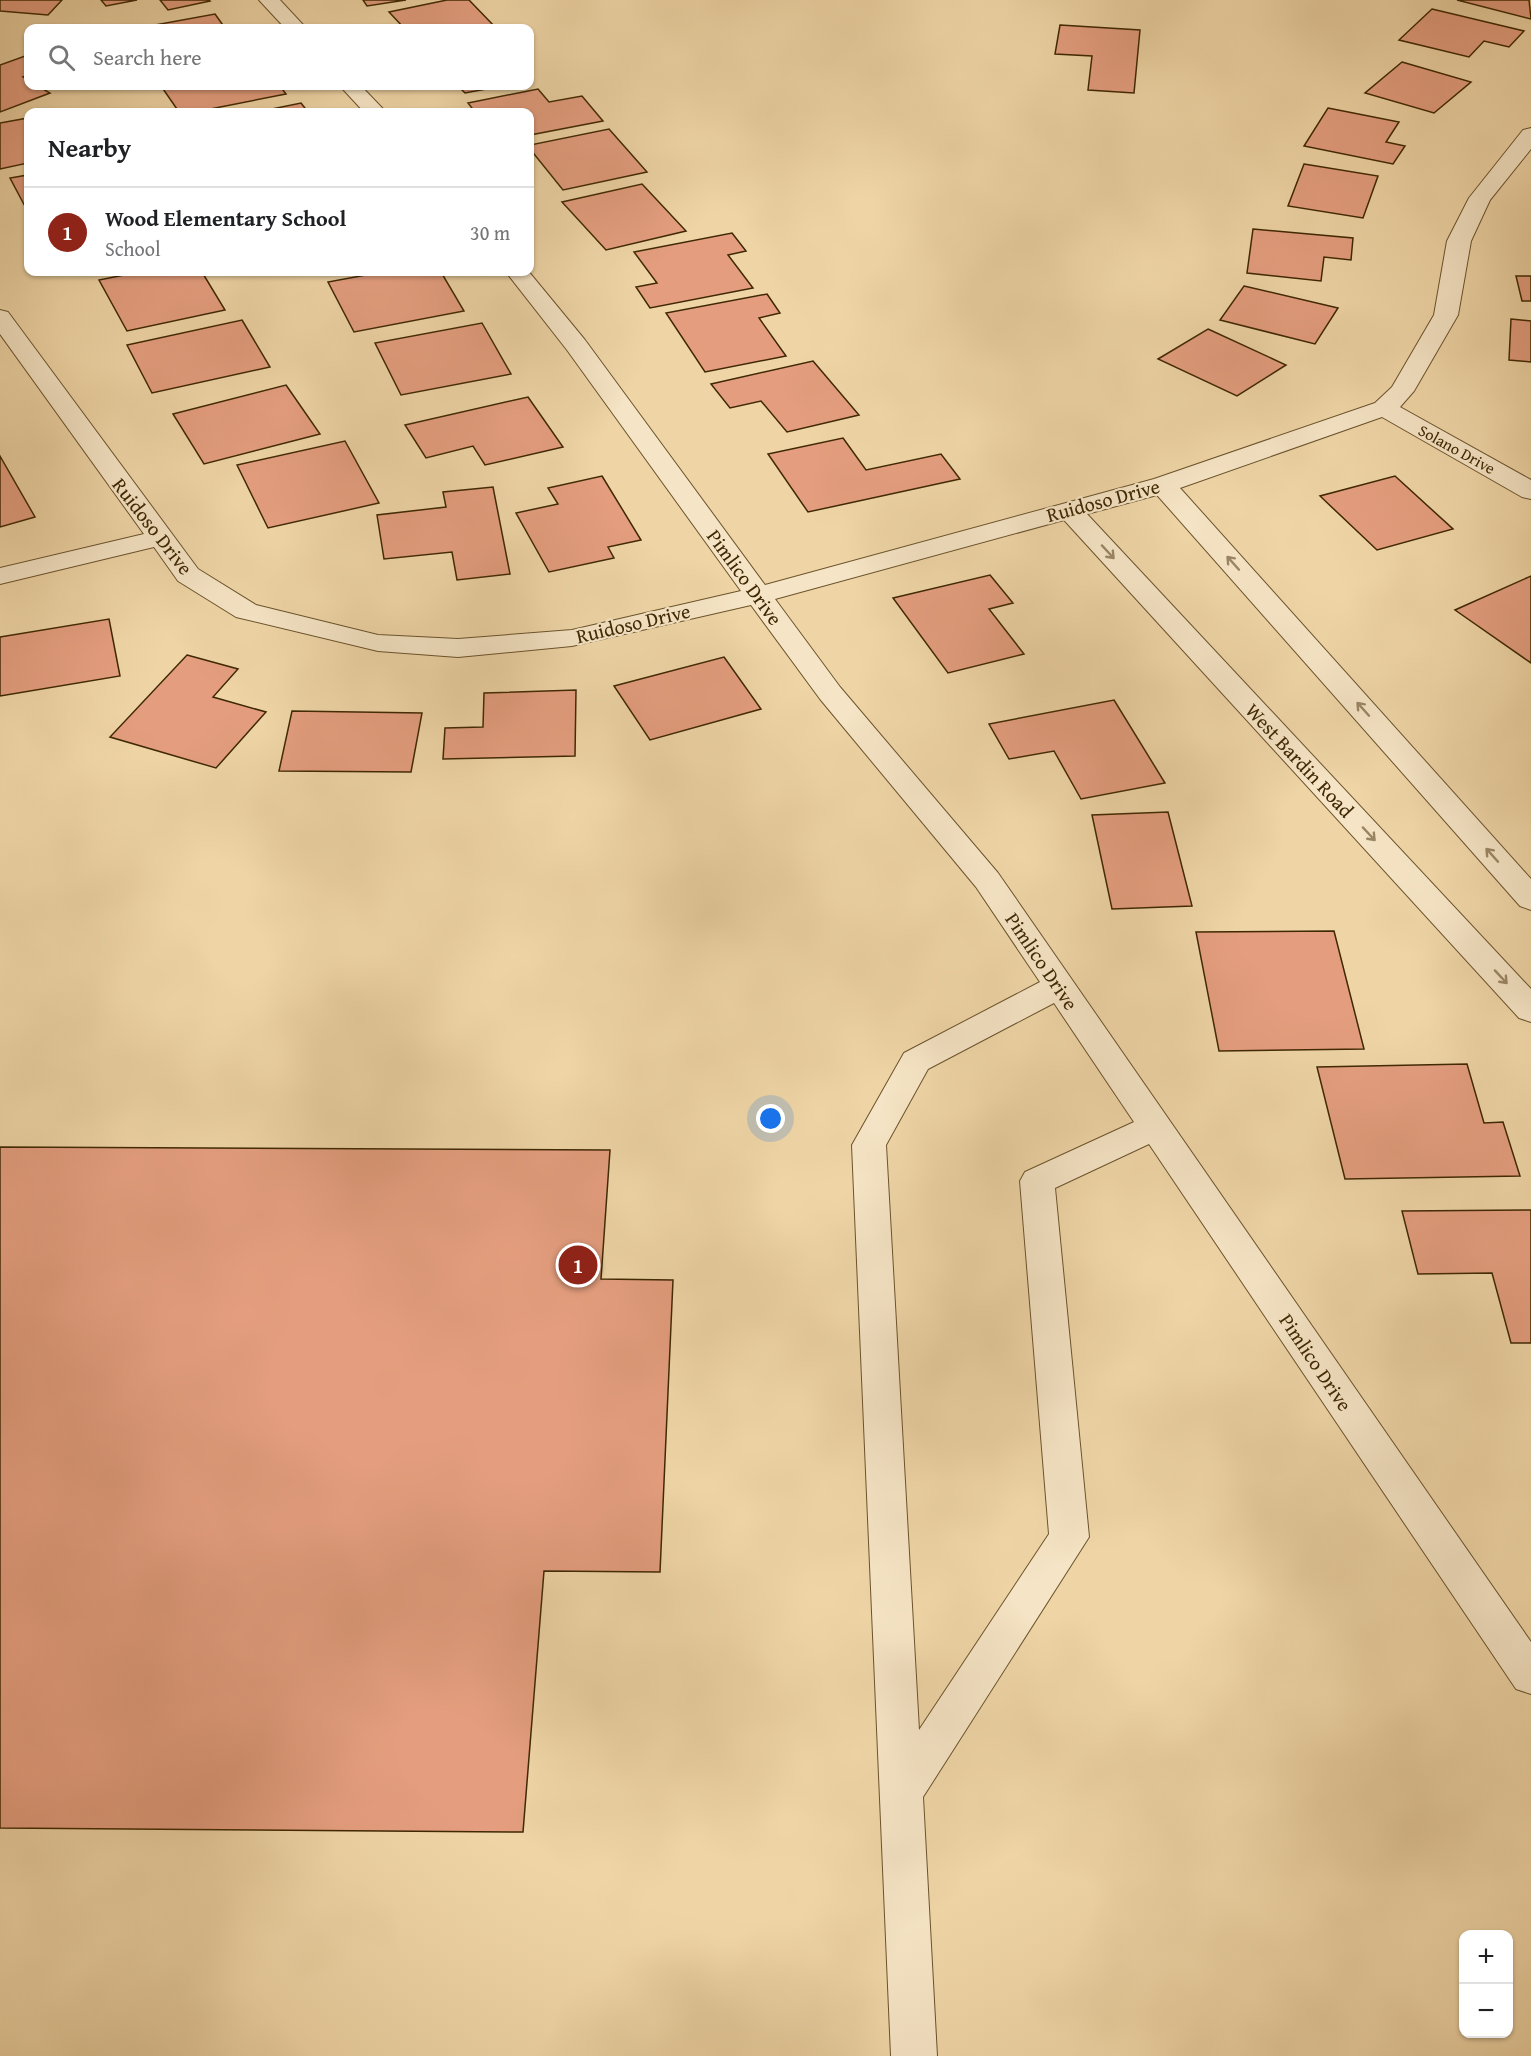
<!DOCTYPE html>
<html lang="en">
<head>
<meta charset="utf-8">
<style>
	body { margin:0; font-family:"Gentium Book Plus",serif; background:#f6f6f6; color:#202124 }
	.controls { position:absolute; right:18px; bottom:18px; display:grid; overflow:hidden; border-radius:12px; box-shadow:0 2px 4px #0004 }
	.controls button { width:54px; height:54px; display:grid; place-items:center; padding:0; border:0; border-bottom:2px solid #e0e0e0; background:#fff; color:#202124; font:30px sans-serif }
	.you { position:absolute; left:771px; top:1119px; width:21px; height:21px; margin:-15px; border:4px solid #fff; border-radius:50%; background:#1a73e8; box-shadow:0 0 0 9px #1a73e833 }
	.badge { display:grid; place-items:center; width:39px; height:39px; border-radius:50%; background:#8f2418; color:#fff; font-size:20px; font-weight:700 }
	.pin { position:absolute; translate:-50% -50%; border:3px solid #fff; box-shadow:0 2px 6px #0006 }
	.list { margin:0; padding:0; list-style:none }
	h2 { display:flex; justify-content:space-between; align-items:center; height:78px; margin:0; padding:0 24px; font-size:26px }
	h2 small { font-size:20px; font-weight:400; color:#757577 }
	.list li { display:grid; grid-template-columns:39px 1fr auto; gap:18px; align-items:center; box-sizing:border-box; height:90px; padding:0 24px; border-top:2px solid #e0e0e0 }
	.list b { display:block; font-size:22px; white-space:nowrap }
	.list p { margin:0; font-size:20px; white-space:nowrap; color:#757577 }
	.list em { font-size:20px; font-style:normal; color:#757577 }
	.icon { flex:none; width:33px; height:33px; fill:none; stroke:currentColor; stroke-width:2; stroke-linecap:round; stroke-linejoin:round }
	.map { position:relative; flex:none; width:1531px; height:2056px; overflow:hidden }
	.search { position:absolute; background:#fff; box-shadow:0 2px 4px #0004; left:24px; top:24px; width:510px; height:66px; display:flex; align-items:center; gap:15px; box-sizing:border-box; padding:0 21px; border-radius:12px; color:#757577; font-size:22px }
	.panel { position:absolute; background:#fff; box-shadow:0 2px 4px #0004; left:24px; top:108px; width:510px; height:168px; border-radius:12px }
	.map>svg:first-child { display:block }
</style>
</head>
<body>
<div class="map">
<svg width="1531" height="2056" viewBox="0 0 1531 2056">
	<rect width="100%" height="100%" fill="#efd5a6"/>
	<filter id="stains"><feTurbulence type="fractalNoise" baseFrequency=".00333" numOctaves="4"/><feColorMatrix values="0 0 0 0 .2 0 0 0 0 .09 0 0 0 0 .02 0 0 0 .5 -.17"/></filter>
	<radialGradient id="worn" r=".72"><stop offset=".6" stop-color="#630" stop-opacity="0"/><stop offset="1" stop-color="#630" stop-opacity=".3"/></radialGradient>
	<g fill="#e49e7f" stroke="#3f2803" stroke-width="1.5">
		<polygon points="0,0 62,0 48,15 0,11"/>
		<polygon points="101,0 137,0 106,6"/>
		<polygon points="160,0 209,0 210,1 168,10"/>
		<polygon points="363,0 406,0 367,6"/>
		<polygon points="447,0 469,0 496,28 404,28 389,12"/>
		<polygon points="1457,0 1529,0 1531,19"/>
		<polygon points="1432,9 1524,31 1509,47 1484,41 1469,57 1399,40"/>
		<polygon points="215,14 225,28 144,27"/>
		<polygon points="1060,25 1140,30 1134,93 1088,90 1092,56 1055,54"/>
		<polygon points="25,56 28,58 28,75 23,77 28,80 28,86 38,86 50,93 0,112 0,65"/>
		<polygon points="1402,62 1471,82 1434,113 1365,93"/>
		<polygon points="161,86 280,86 286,94 195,112 179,112"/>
		<polygon points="458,86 503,86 465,93"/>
		<polygon points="538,89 549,102 582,96 603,121 530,135 530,112 475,112 468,103"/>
		<polygon points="301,103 308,112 257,112"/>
		<polygon points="1328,108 1399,122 1386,142 1405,146 1393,164 1304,146"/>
		<polygon points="28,118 28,163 0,169 0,123"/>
		<polygon points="609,129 647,172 563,190 530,149 530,145"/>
		<polygon points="1304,164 1378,176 1363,218 1288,206"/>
		<polygon points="28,175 28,212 10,178"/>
		<polygon points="642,184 686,231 606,250 562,202"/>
		<polygon points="1253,229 1353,238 1351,260 1324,257 1321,281 1247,273"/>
		<polygon points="732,233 746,251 728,255 753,288 650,308 636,287 657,283 634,252"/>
		<polygon points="139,272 202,272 225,310 127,331 99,280"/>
		<polygon points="382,272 441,272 464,311 354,332 328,282"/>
		<polygon points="1516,276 1531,276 1531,301 1522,301"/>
		<polygon points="1244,286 1338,308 1315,344 1220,320"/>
		<polygon points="767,294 780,313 759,318 786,356 705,372 666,313"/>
		<polygon points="1511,319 1531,321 1531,362 1509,360"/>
		<polygon points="242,320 270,367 152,393 127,345"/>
		<polygon points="482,323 511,374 401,395 375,343"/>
		<polygon points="1208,329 1286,365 1237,396 1158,359"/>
		<polygon points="813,361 859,415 787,432 761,401 730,408 711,384"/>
		<polygon points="286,385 320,434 204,464 173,414"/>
		<polygon points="528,397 563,447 485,465 473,446 426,458 405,425"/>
		<polygon points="843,438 866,470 941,454 960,479 808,512 768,454"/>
		<polygon points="345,441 379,503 268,528 237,465"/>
		<polygon points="0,456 35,517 0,527"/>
		<polygon points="602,476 641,540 608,547 614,558 549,572 516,513 558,504 548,488"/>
		<polygon points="1395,476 1453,529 1377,550 1320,496"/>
		<polygon points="493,487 510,574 457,580 452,552 384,559 377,515 446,507 443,492"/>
		<polygon points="990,575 1013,603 989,609 1024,654 948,673 893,598"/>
		<polygon points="1531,576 1531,663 1455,610"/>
		<polygon points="109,619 120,676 0,696 0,637"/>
		<polygon points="187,655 238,669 213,697 266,712 216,768 110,737"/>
		<polygon points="724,657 761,709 650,740 614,686"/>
		<polygon points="576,690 575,756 443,759 445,728 483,727 484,693"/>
		<polygon points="1114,700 1165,783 1081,799 1054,751 1009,759 989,724"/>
		<polygon points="292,711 422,713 411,772 279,771"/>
		<polygon points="1168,812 1192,906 1112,909 1092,815"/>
		<polygon points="1334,931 1364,1049 1219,1051 1196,932"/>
		<polygon points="1467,1064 1484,1123 1503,1122 1520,1176 1345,1179 1317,1067"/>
		<polygon points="0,1147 610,1150 601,1279 673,1280 660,1572 544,1571 523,1832 0,1828"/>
		<polygon points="1531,1210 1531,1343 1511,1343 1492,1273 1418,1274 1402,1211"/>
	</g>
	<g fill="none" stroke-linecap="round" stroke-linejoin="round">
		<g stroke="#6b532c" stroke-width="2">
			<g id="minor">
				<polygon points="259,0 280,0 306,28 285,28"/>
				<polygon points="340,86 361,86 386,112 364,112"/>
				<path d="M1531 128V149L1490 200 1471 241 1458 315 1414 391 1400 407 1531 480V499L1522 497 1382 417 1180 488 1531 879V910L1520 906 1157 495 1087 514 1531 989V1022L1519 1018 1064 520 775 599 840 687 998 873 1531 1642V1694L1516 1689 1149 1144 1055 1188 1089 1537 923 1797 937 2056H891L852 1145 904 1053 1040 982 976 887 820 699 751 605 572 646 458 657 378 651 236 617 178 581 154 547 0 584V568L144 534 0 334V310L8 312 198 569 256 605 378 635 458 639 572 630 741 591 567 350 506 272H529L585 340 765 585 1154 479 1375 403 1392 387 1434 315 1447 241 1469 198 1523 130ZM1054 1003 1134 1122 1025 1172 1020 1181 1049 1534 919 1730 886 1145 928 1069Z"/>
			</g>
		</g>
		<use href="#minor" fill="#f5e4c5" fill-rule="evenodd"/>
	</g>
	<defs><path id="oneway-shaft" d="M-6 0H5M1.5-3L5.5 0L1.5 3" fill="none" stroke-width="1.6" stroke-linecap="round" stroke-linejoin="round" transform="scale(1.5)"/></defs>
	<g stroke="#9a8664">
		<use href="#oneway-shaft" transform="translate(1108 552) rotate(47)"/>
		<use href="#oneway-shaft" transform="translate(1233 563) rotate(-132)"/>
		<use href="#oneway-shaft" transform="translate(1363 709) rotate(-132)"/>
		<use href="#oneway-shaft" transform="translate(1369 834) rotate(47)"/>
		<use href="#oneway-shaft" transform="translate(1492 855) rotate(-132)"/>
		<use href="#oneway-shaft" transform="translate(1501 977) rotate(47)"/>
	</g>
	<g text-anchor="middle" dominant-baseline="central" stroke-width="4.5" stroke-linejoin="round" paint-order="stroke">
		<g font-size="16" fill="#3f2803" stroke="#f5e4c5">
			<text transform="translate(1457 449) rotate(29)">Solano Drive</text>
		</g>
		<g font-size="20" fill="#3f2803" stroke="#f5e4c5">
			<text transform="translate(1103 500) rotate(-15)">Ruidoso Drive</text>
			<text transform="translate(153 526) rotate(52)">Ruidoso Drive</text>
			<text transform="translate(745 577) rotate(54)">Pimlico Drive</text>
			<text transform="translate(633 623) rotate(-13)">Ruidoso Drive</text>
			<text transform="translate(1300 760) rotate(47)">West Bardin Road</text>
			<text transform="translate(1042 961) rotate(56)">Pimlico Drive</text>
			<text transform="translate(1316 1362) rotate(56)">Pimlico Drive</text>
		</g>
	</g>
	<rect width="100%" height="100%" filter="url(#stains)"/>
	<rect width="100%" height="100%" fill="url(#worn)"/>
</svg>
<div class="controls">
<button>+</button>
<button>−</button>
</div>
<div class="you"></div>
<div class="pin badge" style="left:578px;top:1265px">1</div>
<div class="search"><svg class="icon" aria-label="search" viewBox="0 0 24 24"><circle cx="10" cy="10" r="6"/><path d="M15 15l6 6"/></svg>Search here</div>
<section class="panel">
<h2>Nearby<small></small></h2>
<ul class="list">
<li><span class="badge">1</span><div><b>Wood Elementary School</b><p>School</p></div><em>30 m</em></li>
</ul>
</section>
</div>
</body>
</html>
